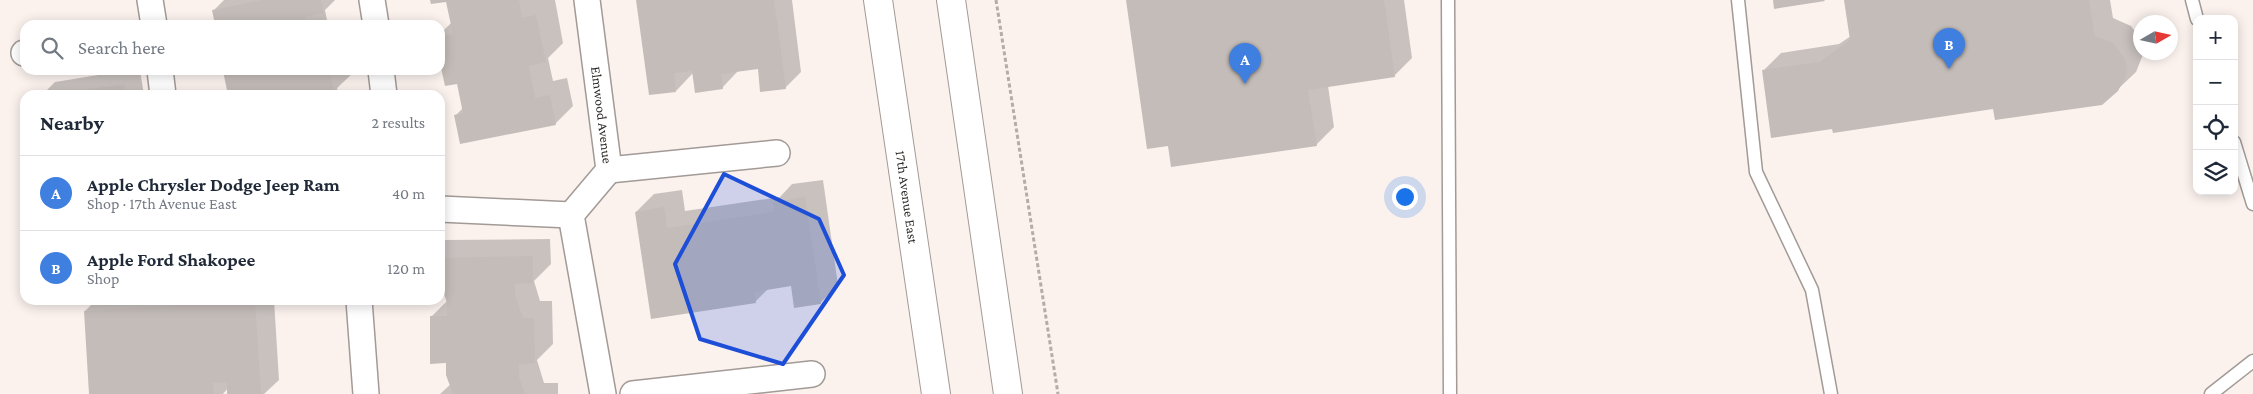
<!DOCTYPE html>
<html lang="en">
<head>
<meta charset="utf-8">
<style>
	body { margin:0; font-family:"Crimson Pro",serif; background:#f2f2f3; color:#1f2937 }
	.controls { position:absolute; right:15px; top:15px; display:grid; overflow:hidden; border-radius:10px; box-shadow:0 2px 12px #0003 }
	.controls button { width:45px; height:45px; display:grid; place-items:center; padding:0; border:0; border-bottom:1px solid #e0e1e3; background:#fff; color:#1f2937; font:25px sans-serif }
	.compass { position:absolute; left:2133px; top:15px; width:45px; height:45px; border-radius:50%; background:#fff; box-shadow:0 2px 12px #0003; rotate:81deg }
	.you { position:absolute; left:1404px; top:196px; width:18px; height:18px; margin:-12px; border:4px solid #fff; border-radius:50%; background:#1a73e8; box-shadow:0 0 0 8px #1a73e833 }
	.badge { display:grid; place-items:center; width:32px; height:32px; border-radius:50%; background:#1a73e8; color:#fff; font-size:16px; font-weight:700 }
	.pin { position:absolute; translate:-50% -41px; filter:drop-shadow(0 1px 2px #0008) }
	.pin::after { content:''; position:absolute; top:26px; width:18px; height:15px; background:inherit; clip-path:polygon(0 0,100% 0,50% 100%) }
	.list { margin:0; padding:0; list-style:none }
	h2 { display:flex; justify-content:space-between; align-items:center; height:65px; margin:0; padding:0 20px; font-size:21px }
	h2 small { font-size:16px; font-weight:400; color:#747a83 }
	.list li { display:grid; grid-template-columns:32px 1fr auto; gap:15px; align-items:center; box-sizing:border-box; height:75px; padding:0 20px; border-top:1px solid #e0e1e3 }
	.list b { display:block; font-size:19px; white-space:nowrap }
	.list p { margin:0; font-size:16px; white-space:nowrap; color:#747a83 }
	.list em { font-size:16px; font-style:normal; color:#747a83 }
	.icon { flex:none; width:28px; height:28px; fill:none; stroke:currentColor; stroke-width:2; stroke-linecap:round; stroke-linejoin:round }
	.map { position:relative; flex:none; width:2253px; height:394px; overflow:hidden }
	.search { position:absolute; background:#fff; box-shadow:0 2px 12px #0003; left:20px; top:20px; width:425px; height:55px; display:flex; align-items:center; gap:12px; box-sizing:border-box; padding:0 18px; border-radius:15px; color:#747a83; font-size:19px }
	.panel { position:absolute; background:#fff; box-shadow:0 2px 12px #0003; left:20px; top:90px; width:425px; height:215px; border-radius:15px }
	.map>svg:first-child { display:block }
</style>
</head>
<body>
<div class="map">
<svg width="2253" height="394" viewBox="0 0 2253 394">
	<rect width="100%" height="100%" fill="#fbf2ee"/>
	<g fill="#0003">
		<polygon points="224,0 335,0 325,10 328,25 217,25 214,10"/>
		<polygon points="431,0 555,0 563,43 548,58 553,81 567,78 573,106 555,124 456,115 463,108 458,82 440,57 440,34 452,22 447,0"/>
		<polygon points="638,0 792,0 801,72 785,88 759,68 738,71 722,88 693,73 676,91"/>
		<polygon points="1127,0 1404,0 1412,58 1394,76 1328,86 1334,127 1316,145 1169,144"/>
		<polygon points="1845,0 2110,0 2113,18 2131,26 2140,38 2140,52 2144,52 2136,72 2117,90 1833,127 1763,71 1781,53 1839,44 1851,36"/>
		<polygon points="129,70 140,70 144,95 42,95 55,82"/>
		<polygon points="226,70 351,70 352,74 337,88 339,95 230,95"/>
		<polygon points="823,180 838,285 820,303 792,285 769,288 755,302 636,212 654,194 682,190 685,211 780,197 792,184"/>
		<polygon points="550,239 551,264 534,281 540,301 552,301 553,344 537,360 544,383 558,383 558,394 440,394 451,384 448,362 431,317 448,300 440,279 440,244 444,240"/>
		<polygon points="96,300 274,300 279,380 264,394 229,394 228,388 223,394 90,394 85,311"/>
	</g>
	<g fill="#c4bcb8">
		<polygon points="262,0 321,0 324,13 305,17 306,25 215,25 212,10"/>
		<polygon points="430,0 519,0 522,18 536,15 546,62 529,66 535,98 550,95 556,125 460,144 454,115 463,113 457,84 445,86 440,63 440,36 453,34 446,2 431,4"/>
		<polygon points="636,0 774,0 786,89 760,92 758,69 721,74 723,89 695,93 692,71 674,73 676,92 649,95"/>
		<polygon points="1126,0 1384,0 1395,77 1308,90 1317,146 1171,167 1168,146 1147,149"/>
		<polygon points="1773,0 1824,0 1825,1 1774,9"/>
		<polygon points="1844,0 2089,0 2095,36 2113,43 2125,59 2127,68 2125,78 2118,91 2102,105 1995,120 1993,109 1833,133 1832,129 1771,138 1762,70 1820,62 1850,40"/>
		<polygon points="227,70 330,70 334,93 324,95 228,95 223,71"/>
		<polygon points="124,84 126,95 60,95 60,94"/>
		<polygon points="805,197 821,304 794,308 791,286 754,292 756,303 651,319 635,212 664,207 667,228 774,212 773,202"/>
		<polygon points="533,256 533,283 515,284 515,295 523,318 534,318 535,363 519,364 519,377 525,394 453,394 446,375 446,363 430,364 430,316 447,316 447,303 440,282 440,258"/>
		<polygon points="226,300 255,300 261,394 227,394 227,382 213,383 214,394 89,394 84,311 226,302"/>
	</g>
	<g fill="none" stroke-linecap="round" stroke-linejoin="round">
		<g stroke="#a29a96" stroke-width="15">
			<g id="service">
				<polyline points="1448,0 1450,394"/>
				<polyline points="1738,0 1756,172 1812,290 1831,394"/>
				<polyline points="2192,0 2197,19"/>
				<polyline points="2234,142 2253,204"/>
				<polyline points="2211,394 2253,361"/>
			</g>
		</g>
		<g stroke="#a29a96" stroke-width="28">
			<g id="minor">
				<polyline points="150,0 154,25"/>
				<polyline points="372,0 376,25"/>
				<polyline points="587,0 609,170 571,215 603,394"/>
				<polyline points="24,53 25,53"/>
				<polyline points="160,70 163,95"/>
				<polyline points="381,70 384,95"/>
				<polyline points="609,170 777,153"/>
				<polyline points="440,209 571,215"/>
				<polyline points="359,300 366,394"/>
				<polyline points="633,394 812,374"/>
			</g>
		</g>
		<g stroke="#a29a96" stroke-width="30">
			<g id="tertiary">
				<polyline points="878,0 936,394"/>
				<polyline points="951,0 1008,394"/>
			</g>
		</g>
		<polyline stroke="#b3aca9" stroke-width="3" stroke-dasharray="4 2.5" stroke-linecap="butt" points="996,0 1058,394"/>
		<use href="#service" stroke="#fff" stroke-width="12"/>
		<use href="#minor" stroke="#fff" stroke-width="25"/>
		<use href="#tertiary" stroke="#fff" stroke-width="28"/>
	</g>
	<path fill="#1d4ed8" fill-opacity="0.2" stroke="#1d4ed8" stroke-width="4" stroke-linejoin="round" d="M724 174 819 219 844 275 783 364 700 339 675 264Z"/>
	<g text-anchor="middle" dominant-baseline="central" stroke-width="5" stroke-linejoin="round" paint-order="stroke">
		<g font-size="14" fill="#2f2c2a" stroke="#fff">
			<text transform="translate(602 115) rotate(83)">Elmwood Avenue</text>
			<text transform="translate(907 197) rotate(82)">17th Avenue East</text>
		</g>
	</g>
</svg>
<div class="controls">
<button>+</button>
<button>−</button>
<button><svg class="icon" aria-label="locate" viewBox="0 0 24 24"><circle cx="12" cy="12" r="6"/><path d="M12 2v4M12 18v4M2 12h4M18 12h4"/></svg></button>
<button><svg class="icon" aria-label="layers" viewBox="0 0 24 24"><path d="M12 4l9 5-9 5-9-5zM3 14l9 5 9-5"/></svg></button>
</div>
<svg class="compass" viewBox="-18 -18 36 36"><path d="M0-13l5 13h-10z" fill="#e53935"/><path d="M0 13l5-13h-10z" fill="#747a83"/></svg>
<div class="you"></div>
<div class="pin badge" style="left:1245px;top:84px;background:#3f7fe0">A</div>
<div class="pin badge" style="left:1949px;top:69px;background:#3f7fe0">B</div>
<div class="search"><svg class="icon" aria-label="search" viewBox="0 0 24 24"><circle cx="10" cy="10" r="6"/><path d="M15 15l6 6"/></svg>Search here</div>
<section class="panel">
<h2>Nearby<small>2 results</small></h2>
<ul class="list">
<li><span class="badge" style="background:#3f7fe0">A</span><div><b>Apple Chrysler Dodge Jeep Ram</b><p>Shop · 17th Avenue East</p></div><em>40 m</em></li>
<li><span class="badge" style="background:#3f7fe0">B</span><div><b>Apple Ford Shakopee</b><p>Shop</p></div><em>120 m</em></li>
</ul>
</section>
</div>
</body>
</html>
